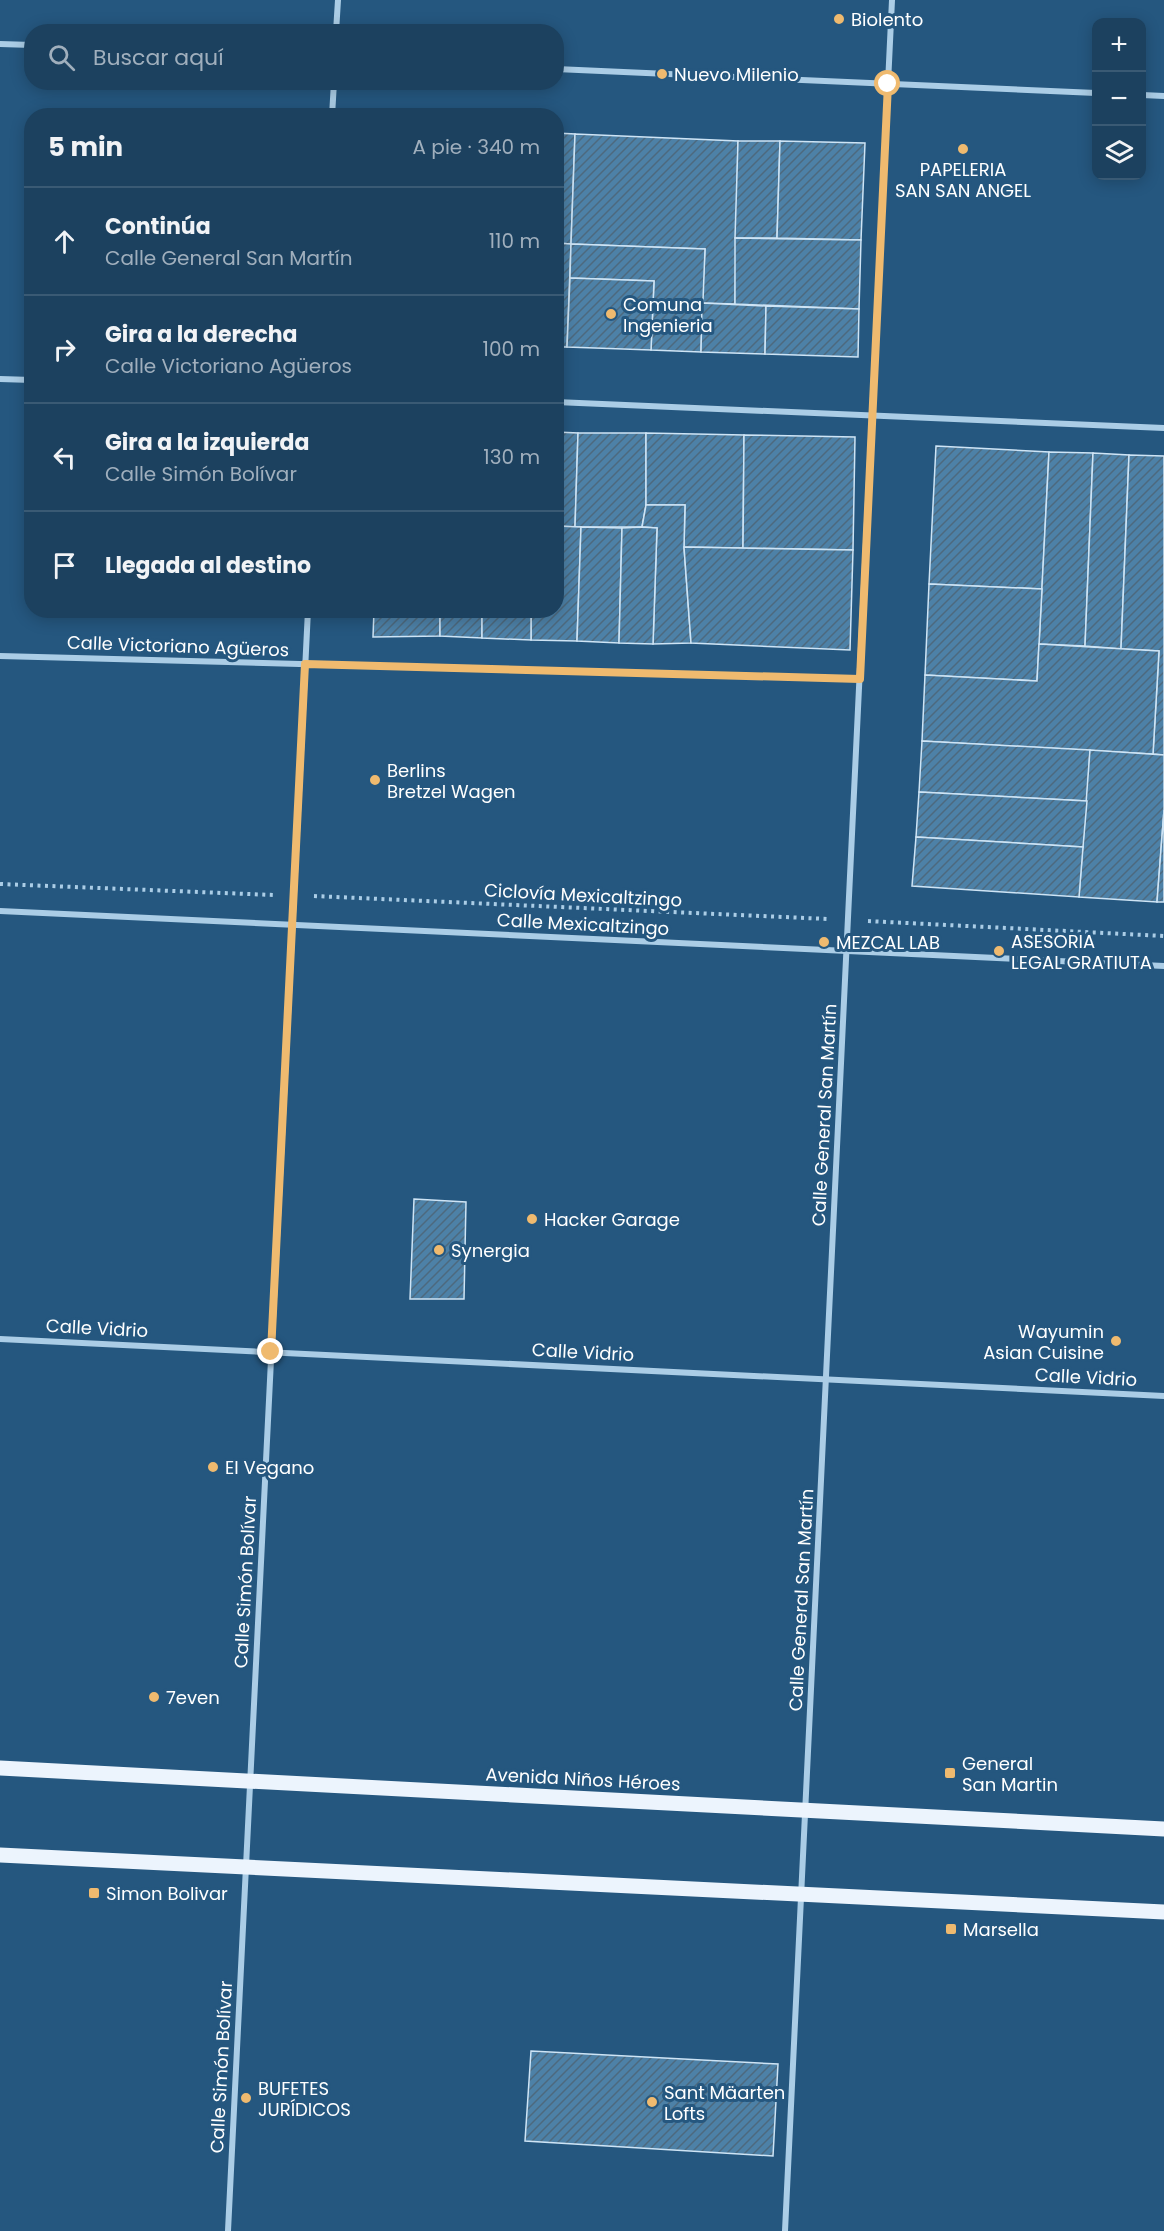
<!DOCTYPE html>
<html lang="es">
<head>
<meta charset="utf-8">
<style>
	body { margin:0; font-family:Poppins,sans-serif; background:#254865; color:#f1f3f6 }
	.controls { position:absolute; right:18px; top:18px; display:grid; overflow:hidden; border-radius:12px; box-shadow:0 3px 15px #0003 }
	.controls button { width:54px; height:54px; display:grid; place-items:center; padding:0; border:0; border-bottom:2px solid #3a5a74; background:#1c415f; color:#f1f3f6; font:30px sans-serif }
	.stop { position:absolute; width:18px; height:18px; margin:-14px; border:4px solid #efba6f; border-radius:50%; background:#fff }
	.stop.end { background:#efba6f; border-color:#fff; box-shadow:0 2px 6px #0008 }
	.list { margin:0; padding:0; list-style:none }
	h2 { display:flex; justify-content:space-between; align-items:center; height:78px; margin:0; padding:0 24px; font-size:26px }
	h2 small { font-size:20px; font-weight:400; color:#a0afbd }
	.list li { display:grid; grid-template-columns:39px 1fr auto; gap:18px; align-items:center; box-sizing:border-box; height:108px; padding:0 24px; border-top:2px solid #3a5a74 }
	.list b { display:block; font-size:22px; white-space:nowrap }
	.list p { margin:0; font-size:20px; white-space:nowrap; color:#a0afbd }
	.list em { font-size:20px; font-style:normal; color:#a0afbd }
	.icon { flex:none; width:33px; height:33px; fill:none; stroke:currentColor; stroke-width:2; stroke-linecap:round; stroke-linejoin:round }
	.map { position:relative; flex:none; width:1164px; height:2231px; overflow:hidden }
	.search { position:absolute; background:#1c415f; box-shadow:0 3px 15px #0003; left:24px; top:24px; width:540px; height:66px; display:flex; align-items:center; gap:15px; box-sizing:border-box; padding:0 21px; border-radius:24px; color:#a0afbd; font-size:22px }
	.panel { position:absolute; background:#1c415f; box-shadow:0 3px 15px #0003; left:24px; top:108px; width:540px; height:510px; border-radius:24px }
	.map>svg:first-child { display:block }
</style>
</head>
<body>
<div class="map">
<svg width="1164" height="2231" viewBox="0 0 1164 2231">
	<defs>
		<pattern id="building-hatch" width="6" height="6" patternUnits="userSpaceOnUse" patternTransform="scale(1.5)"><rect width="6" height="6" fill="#4d81a7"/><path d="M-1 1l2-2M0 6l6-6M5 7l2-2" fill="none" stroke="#4d697e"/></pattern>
	</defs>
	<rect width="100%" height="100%" fill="#25577f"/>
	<g fill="url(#building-hatch)" stroke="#cee4f5" stroke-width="1.5">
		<polygon points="556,133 575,134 571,244 556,243"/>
		<polygon points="575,134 738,141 735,304 702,303 705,249 571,244"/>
		<polygon points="738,141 780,141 777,238 735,238"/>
		<polygon points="780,141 865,143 861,240 777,238"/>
		<polygon points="735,238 861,240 859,309 735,304"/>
		<polygon points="556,243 571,244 567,347 556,347"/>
		<polygon points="571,244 705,249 701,352 651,350 654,281 570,278"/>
		<polygon points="570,278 654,281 651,350 567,347"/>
		<polygon points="702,303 766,306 765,354 701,352"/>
		<polygon points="766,306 859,309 858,357 765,354"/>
		<polygon points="556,432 578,433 575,527 556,526"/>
		<polygon points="578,433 646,433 646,505 642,527 575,527"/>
		<polygon points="646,433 744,435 743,548 684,547 685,505 646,505"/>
		<polygon points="744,435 855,437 853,550 743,548"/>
		<polygon points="936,446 1049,452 1042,589 929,584"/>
		<polygon points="1049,452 1093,453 1085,646 1039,644"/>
		<polygon points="1093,453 1129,455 1121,649 1085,646"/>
		<polygon points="1129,455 1164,456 1164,755 1153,754 1159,651 1121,649"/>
		<polygon points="646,505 685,505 684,547 691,643 653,644 657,528 642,527"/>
		<polygon points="556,526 581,527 577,641 531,640 531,610 556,610"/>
		<polygon points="581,527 622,528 619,643 577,641"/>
		<polygon points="642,527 657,528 653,644 619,643 622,528"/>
		<polygon points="684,547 853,550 850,650 691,643"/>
		<polygon points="929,584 1042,589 1037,681 925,675"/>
		<polygon points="374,610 440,610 440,636 373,637"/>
		<polygon points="440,610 482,610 482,638 440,636"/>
		<polygon points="482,610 531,610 531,640 482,638"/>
		<polygon points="1039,644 1159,651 1153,754 922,741 925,675 1037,681"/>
		<polygon points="922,741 1090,750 1087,801 919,792"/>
		<polygon points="1090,750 1164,755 1164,810 1157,902 1079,897"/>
		<polygon points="919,792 1087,801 1083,847 916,837"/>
		<polygon points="1164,810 1164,902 1157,902"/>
		<polygon points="916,837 1083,847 1079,897 912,886"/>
		<polygon points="414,1199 466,1202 464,1299 410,1299"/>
		<polygon points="531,2051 778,2064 773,2156 525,2141"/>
	</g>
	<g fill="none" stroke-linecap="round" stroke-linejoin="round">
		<g stroke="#abcde6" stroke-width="4" stroke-dasharray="3 4.5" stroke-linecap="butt">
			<polyline points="0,884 273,895"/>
			<polyline points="314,896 828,919"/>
			<polyline points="868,921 1164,936"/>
		</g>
		<g stroke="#abcde6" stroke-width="6">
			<polyline points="336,32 338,0"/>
			<polyline points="0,44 32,45"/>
			<polyline points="556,69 1096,93"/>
			<polyline points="1142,95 1164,96"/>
			<polyline points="332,116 334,82"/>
			<polyline points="0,379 32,380"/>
			<polyline points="556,402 1164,428"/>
			<polyline points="0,656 859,679"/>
			<polyline points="0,911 1164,966"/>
			<polyline points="0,1339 1164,1396"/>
			<polyline points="228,2231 308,610"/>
			<polyline points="785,2231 892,0"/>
		</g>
		<g stroke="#ecf4fd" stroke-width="15">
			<polyline points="0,1768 1164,1829"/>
			<polyline points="0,1855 1164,1912"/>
		</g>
	</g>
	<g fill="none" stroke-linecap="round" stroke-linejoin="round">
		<polyline stroke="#efba6f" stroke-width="8" points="271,1352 305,664 860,679 888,84"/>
	</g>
	<g fill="#efba6f" stroke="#25577f" stroke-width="2">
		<circle cx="839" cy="19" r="6"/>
		<circle cx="662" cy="74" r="6"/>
		<circle cx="963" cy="149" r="6"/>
		<circle cx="611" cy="314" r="6"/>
		<circle cx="375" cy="780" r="6"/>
		<circle cx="824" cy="942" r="6"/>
		<circle cx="999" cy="951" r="6"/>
		<circle cx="532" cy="1219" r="6"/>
		<circle cx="439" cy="1250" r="6"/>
		<circle cx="1116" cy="1341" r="6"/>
		<circle cx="213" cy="1467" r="6"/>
		<circle cx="154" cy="1697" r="6"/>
		<rect x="944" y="1767" width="12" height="12" rx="3"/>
		<rect x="88" y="1887" width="12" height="12" rx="3"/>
		<rect x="945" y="1923" width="12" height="12" rx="3"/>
		<circle cx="246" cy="2098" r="6"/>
		<circle cx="652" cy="2102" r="6"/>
	</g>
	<g text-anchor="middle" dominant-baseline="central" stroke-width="6" stroke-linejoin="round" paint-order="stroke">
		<g font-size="18" fill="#fff" stroke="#25577f" text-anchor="start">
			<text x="851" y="19">Biolento</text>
			<text x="674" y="74">Nuevo Milenio</text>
			<text x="963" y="169" text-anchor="middle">PAPELERIA<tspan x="963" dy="21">SAN SAN ANGEL</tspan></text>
			<text x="623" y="304">Comuna<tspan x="623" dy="21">Ingenieria</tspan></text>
			<text x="387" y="770">Berlins<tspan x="387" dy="21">Bretzel Wagen</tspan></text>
			<text x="1011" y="941">ASESORIA<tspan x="1011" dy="21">LEGAL GRATIUTA</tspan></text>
			<text x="836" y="942">MEZCAL LAB</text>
			<text x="544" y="1219">Hacker Garage</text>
			<text x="451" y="1250">Synergia</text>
			<text x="1104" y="1331" text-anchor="end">Wayumin<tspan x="1104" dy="21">Asian Cuisine</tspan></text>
			<text x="225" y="1467">El Vegano</text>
			<text x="166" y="1697">7even</text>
			<text x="962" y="1763">General<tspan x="962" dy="21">San Martin</tspan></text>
			<text x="106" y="1893">Simon Bolivar</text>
			<text x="963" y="1929">Marsella</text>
			<text x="258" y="2088">BUFETES<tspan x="258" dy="21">JURÍDICOS</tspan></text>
			<text x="664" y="2092">Sant Mäarten<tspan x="664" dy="21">Lofts</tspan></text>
		</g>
		<g font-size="18" fill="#fff" stroke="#25577f">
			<text transform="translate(178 646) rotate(2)">Calle Victoriano Agüeros</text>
			<text transform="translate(583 895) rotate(3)">Ciclovía Mexicaltzingo</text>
			<text transform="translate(583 924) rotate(3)">Calle Mexicaltzingo</text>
			<text transform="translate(824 1115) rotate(-87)">Calle General San Martín</text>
			<text transform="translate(97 1328) rotate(3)">Calle Vidrio</text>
			<text transform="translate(583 1352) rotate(3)">Calle Vidrio</text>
			<text transform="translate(1086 1377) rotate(3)">Calle Vidrio</text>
			<text transform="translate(245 1582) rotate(-87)">Calle Simón Bolívar</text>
			<text transform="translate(801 1600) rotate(-87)">Calle General San Martín</text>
			<text transform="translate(583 1779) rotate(3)">Avenida Niños Héroes</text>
			<text transform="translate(221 2067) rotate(-87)">Calle Simón Bolívar</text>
		</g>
	</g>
</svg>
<div class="controls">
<button>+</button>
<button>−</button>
<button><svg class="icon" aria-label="layers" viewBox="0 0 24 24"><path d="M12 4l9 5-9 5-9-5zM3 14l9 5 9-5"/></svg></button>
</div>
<div class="stop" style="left:888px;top:84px"></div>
<div class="stop end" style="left:271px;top:1352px"></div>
<div class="search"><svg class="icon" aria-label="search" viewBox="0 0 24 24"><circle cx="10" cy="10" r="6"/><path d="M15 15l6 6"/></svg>Buscar aquí</div>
<section class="panel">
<h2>5 min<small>A pie · 340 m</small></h2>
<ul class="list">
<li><svg class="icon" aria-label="ahead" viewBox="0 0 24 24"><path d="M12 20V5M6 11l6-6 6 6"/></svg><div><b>Continúa</b><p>Calle General San Martín</p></div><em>110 m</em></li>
<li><svg class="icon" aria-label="right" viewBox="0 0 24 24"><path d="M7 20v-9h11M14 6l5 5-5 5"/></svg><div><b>Gira a la derecha</b><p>Calle Victoriano Agüeros</p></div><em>100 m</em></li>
<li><svg class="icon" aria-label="left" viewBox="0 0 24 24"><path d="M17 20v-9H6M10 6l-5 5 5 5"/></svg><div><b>Gira a la izquierda</b><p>Calle Simón Bolívar</p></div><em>130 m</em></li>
<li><svg class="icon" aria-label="arrive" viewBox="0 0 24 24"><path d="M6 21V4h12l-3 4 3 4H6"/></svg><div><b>Llegada al destino</b></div></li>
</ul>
</section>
</div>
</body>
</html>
